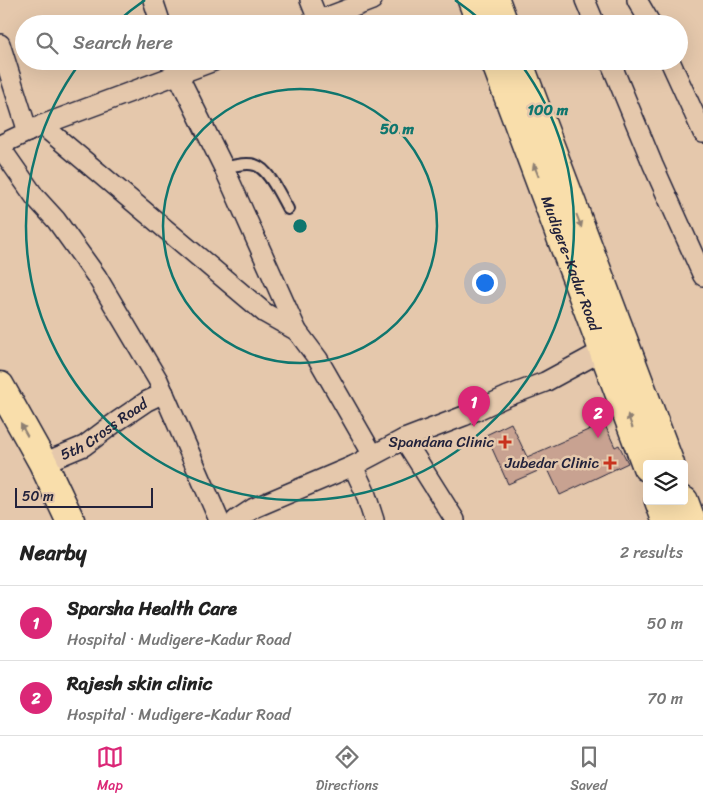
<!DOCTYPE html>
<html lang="en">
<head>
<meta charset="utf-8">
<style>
	body { margin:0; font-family:Sriracha,sans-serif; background:#f6f6f6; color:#222 }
	.controls { position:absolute; right:15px; bottom:15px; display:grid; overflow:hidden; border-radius:5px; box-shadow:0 5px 20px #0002 }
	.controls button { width:45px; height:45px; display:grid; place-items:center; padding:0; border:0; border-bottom:1px solid #e0e0e0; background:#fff; color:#222; font:25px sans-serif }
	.scale { position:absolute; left:15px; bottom:12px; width:138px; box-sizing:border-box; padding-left:5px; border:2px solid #22223b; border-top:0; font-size:14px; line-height:18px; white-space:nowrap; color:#22223b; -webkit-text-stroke:4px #e5c8ac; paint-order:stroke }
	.you { position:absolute; left:484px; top:282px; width:18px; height:18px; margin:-12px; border:4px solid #fff; border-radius:50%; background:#1a73e8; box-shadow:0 0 0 8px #1a73e833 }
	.badge { display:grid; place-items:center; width:32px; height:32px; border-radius:50%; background:#db2777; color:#fff; font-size:16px; font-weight:700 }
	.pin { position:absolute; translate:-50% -41px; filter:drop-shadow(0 1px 2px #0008) }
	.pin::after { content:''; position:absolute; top:26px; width:18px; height:15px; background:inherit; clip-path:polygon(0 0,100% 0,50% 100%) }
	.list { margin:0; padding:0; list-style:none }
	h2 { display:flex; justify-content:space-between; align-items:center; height:65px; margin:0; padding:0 20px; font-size:21px }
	h2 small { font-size:16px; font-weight:400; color:#767676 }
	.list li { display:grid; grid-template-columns:32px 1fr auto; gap:15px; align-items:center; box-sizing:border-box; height:75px; padding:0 20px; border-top:1px solid #e0e0e0 }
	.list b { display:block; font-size:19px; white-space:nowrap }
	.list p { margin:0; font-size:16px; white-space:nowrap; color:#767676 }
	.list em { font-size:16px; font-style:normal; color:#767676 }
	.icon { flex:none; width:28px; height:28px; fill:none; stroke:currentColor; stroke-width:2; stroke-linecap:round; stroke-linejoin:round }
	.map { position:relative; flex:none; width:703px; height:520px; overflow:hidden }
	.search { position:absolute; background:#fff; box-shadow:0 5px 20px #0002; left:15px; right:15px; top:15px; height:55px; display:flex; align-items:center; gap:12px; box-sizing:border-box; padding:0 18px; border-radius:28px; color:#767676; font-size:19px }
	.sheet { height:215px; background:#fff }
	nav { display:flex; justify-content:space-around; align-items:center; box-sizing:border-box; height:70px; border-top:1px solid #e0e0e0; background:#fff; font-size:14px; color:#767676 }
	nav a { display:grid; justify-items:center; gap:2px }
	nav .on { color:#db2777 }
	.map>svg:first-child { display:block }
</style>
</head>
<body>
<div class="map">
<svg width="703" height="520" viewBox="0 0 703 520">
	<rect width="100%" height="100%" fill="#e5c8ac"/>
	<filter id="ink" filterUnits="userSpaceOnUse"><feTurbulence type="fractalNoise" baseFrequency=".02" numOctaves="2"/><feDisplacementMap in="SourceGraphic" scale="10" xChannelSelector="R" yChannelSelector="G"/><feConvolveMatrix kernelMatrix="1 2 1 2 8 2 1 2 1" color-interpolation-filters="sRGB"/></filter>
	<g filter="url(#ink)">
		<polygon fill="#c8a291" stroke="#22223b" points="511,423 527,457 604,423 615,447 619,445 628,463 560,495 547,467 508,484 486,435"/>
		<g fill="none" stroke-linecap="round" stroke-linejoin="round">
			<g stroke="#22223b" stroke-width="14">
				<path id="lane" d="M224 168C233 166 246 162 255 165 269 169 281 197 288 209"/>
			</g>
			<g stroke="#22223b" stroke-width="22">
				<g id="street">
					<polyline points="153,0 161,24"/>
					<polyline points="310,0 318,20"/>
					<polyline points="585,0 595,24"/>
					<polyline points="637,0 651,24"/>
					<polyline points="309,24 372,0"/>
					<polyline points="0,44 28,132"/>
					<polyline points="173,61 178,75 224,168 297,331 318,359 373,455"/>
					<polyline points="610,61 653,165 703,276"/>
					<polyline points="670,61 703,133"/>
					<polyline points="42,125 265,313 297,331"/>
					<polyline points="0,145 42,125 214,61"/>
					<polyline points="0,147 35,197 56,220 97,277 158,380 219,520"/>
					<polyline points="404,439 455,520"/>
					<path id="s1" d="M43 463 84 446 116 422 147 401 164 393"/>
					<polyline points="353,466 365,492 374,520"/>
					<polyline points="236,520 254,508 353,466 404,439 464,416 508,396 545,382 604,350"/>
				</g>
			</g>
			<g stroke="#22223b" stroke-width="31">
				<polyline id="primary" points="0,386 43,463 70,520"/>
			</g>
			<g stroke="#22223b" stroke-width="31">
				<g id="highway">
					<polyline points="472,0 481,24"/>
					<polyline points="495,0 504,24"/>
					<path id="s2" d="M495 61 647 467"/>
					<polyline points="518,61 670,464"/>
					<polyline points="659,501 666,520"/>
					<polyline points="684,501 691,520"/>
				</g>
			</g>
			<use href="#lane" stroke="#e5c8ac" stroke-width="10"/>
			<use href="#street" stroke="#e5c8ac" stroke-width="19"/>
			<use href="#primary" stroke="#f9deab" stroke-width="28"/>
			<use href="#highway" stroke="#f9deab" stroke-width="28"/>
		</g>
		<defs><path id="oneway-solid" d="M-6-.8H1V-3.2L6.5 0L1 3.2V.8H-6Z" transform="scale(1.25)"/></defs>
		<g fill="#8e8073">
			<use href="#oneway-solid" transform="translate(536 170) rotate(-111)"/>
			<use href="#oneway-solid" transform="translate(579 221) rotate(69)"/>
			<use href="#oneway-solid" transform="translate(630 421) rotate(-110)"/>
			<use href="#oneway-solid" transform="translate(24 430) rotate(-119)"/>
		</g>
	</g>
	<g fill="none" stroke="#0f766e" stroke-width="2.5">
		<circle cx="300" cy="226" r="137"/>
		<path d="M117 22A274 274 0 0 1 145 0M455 0A274 274 0 0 1 483 22M520 63A274 274 0 1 1 80 63"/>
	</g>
	<g fill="#c8321e" stroke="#e5c8ac" stroke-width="2">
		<path d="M502.5 434.5h5v5h5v5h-5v5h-5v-5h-5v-5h5z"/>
		<path d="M607.5 455.5h5v5h5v5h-5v5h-5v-5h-5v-5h5z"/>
	</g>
	<g text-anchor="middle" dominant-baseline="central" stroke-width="5" stroke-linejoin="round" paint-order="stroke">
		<g font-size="15" fill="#22223b" stroke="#e5c8ac">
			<text stroke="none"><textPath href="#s2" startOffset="216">Mudigere-Kadur Road</textPath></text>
			<text stroke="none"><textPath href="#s1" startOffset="70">5th Cross Road</textPath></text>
		</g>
		<g font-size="15" fill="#22223b" stroke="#e5c8ac" text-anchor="end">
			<text x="494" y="442">Spandana Clinic</text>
			<text x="599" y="463">Jubedar Clinic</text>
		</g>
	</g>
	<circle cx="300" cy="226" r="8" fill="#0f766e" stroke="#e5c8ac" stroke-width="2.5"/>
	<g font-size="15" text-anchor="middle" font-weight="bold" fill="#0f766e" stroke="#e5c8ac" stroke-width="5" stroke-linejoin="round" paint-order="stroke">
		<text x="548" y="115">100 m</text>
		<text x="397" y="134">50 m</text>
	</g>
</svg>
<div class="controls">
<button><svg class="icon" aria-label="layers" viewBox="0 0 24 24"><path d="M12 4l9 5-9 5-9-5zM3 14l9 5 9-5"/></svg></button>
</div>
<div class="scale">50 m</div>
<div class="you"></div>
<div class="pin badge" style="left:474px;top:427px">1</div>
<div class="pin badge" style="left:598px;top:438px">2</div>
<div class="search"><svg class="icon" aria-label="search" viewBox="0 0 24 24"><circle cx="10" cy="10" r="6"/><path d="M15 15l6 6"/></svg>Search here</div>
</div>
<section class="sheet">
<h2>Nearby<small>2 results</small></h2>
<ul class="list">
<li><span class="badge">1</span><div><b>Sparsha Health Care</b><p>Hospital · Mudigere-Kadur Road</p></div><em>50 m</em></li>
<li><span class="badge">2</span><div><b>Rajesh skin clinic</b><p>Hospital · Mudigere-Kadur Road</p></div><em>70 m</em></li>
</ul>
</section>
<nav>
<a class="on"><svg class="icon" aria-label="map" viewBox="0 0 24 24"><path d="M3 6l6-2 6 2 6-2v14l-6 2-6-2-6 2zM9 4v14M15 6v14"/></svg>Map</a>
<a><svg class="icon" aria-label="directions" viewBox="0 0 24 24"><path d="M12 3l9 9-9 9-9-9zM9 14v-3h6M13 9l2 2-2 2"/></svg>Directions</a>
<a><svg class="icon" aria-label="saved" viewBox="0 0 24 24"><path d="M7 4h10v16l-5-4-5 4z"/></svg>Saved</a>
</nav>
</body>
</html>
